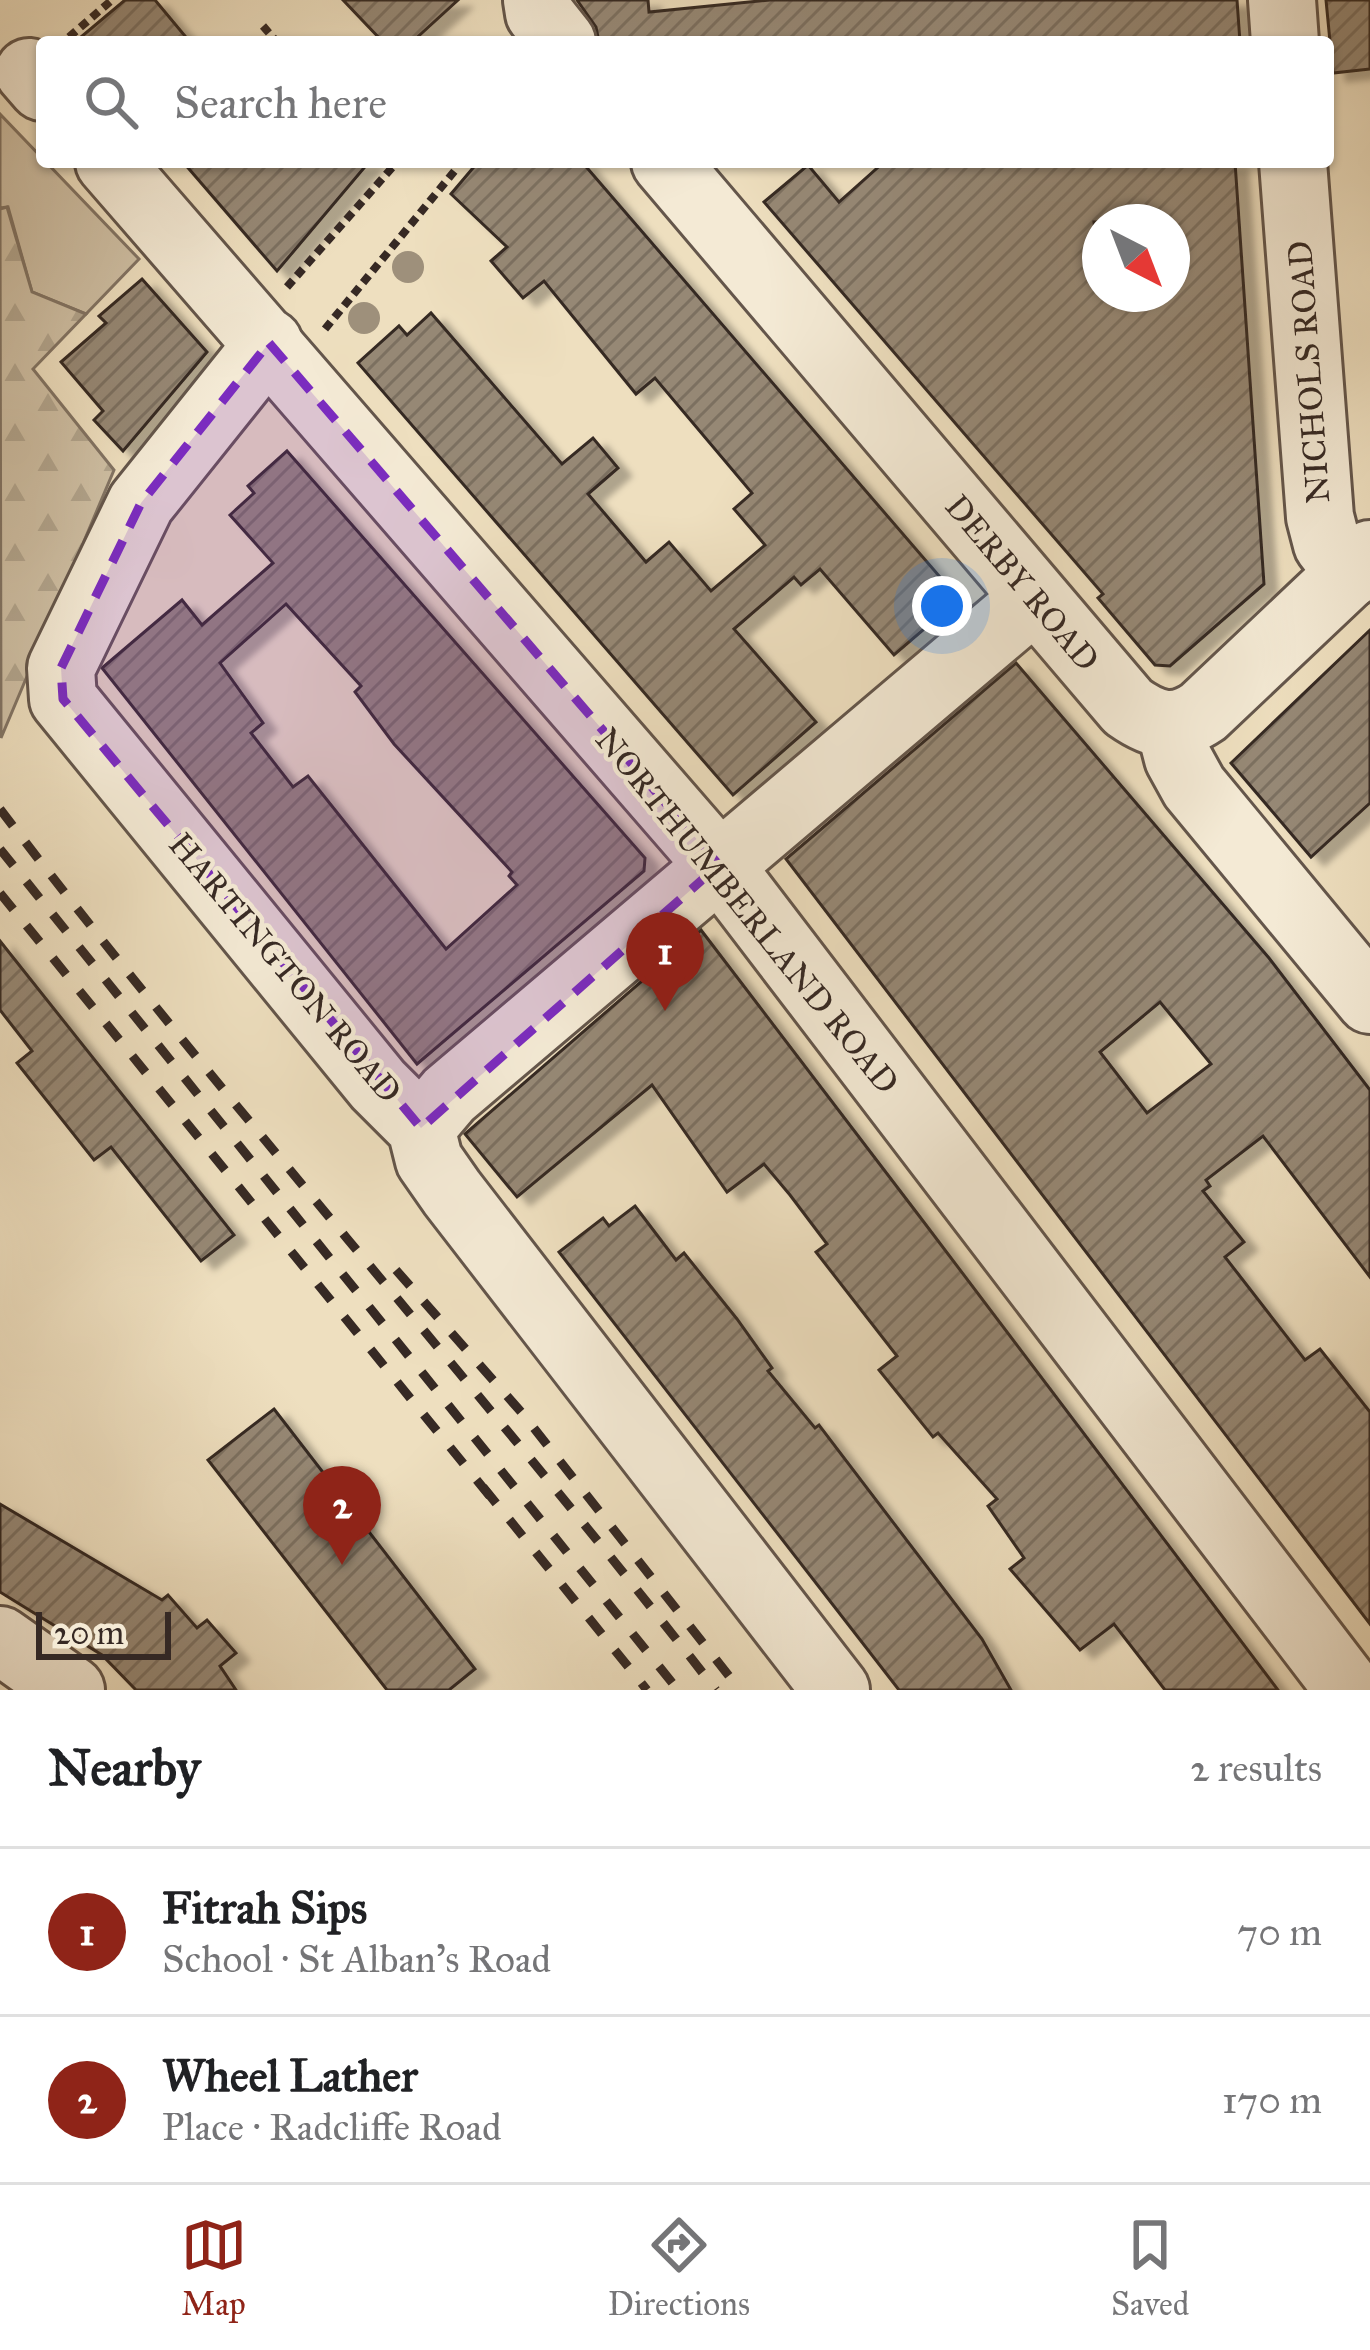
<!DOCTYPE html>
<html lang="en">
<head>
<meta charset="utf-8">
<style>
	body { margin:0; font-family:"IM FELL Great Primer",serif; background:#f2f2f2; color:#202124 }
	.compass { position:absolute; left:1082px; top:204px; width:108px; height:108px; border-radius:50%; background:#fff; box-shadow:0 3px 9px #0004; rotate:138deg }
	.scale { position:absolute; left:36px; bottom:30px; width:135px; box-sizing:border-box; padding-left:12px; border:6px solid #362924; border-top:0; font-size:33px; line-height:42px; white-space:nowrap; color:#362924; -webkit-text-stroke:9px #f4ead5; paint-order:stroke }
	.you { position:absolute; left:942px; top:606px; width:42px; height:42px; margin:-30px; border:9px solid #fff; border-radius:50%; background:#1a73e8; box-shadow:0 0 0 18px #1a73e833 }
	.badge { display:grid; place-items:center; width:78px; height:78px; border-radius:50%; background:#8f2418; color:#fff; font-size:39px; font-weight:700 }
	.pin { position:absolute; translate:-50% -99px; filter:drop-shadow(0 3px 6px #0008) }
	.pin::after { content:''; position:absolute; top:63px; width:42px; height:36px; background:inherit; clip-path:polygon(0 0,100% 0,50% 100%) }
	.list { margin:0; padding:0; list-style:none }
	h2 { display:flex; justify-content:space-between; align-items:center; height:156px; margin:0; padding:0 48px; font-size:51px }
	h2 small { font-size:39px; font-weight:400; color:#757577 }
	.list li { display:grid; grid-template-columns:78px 1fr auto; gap:36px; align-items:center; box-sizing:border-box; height:168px; padding:0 48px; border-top:3px solid #e0e0e0 }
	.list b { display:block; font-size:45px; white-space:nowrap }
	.list p { margin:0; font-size:39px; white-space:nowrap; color:#757577 }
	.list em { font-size:39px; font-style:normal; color:#757577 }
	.icon { flex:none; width:66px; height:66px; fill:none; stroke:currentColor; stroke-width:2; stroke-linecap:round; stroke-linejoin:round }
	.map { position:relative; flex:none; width:1370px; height:1690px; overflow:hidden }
	.search { position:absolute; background:#fff; box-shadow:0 3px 9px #0004; left:36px; right:36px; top:36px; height:132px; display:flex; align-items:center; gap:30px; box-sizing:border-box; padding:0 42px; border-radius:12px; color:#757577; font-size:45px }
	.sheet { height:492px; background:#fff }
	nav { display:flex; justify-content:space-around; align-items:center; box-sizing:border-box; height:168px; border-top:3px solid #e0e0e0; background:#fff; font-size:33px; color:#757577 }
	nav a { display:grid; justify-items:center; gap:6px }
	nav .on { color:#8f2418 }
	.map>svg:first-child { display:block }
</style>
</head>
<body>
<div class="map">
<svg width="1370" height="1690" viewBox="0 0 1370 1690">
	<defs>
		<pattern id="forest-firs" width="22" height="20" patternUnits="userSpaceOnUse" patternTransform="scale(3)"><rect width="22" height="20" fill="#cfc0a5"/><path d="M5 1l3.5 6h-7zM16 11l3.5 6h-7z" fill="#b2a58e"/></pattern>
		<pattern id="building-hatch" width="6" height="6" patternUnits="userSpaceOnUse" patternTransform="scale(3)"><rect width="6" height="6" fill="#968875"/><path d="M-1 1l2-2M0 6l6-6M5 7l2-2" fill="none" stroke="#7b6f60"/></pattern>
		<filter id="shadow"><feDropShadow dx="13" dy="8" stdDeviation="3" flood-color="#0004"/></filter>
	</defs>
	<rect width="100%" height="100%" fill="#eedfbf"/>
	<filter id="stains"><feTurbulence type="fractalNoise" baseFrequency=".00167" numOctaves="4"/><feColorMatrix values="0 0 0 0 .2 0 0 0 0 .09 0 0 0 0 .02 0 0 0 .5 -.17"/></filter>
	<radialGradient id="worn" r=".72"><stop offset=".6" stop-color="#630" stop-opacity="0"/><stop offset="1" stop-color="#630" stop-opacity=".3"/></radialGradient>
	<polygon fill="#cfc0a5" stroke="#827464" stroke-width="3" points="0,114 139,259 86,314 32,292 8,207 0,208"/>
	<polygon fill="url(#forest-firs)" stroke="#827464" stroke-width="3" points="7,207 32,292 86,314 33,369 114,470 1,738 0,209"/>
	<g fill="url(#building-hatch)" stroke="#362924" stroke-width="3" fill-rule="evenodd" filter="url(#shadow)">
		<polygon points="125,0 155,0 190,42 75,42"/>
		<polygon points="343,0 458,0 412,42 383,42"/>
		<polygon points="577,0 648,0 649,12 770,0 1237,0 1240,42 599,42 596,27"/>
		<polygon points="1326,0 1370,0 1370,69 1333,73"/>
		<polygon points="183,162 369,162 277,271"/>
		<polygon points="478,162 582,162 959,599 894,655 820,569 801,585 794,577 734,629 816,722 733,795 358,363 399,326 407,335 431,313 562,464 593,438 618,468 588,494 646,562 669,542 711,591 765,545 734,509 752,493 655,378 636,394 544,281 523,298 491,261 507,247 451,194"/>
		<path d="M884 162H1235L1264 584 1170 666 1155 665 1098 598 1103 594 764 202 808 165 839 202ZM1094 222H1172V294H1100Z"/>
		<polygon points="142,279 207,352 123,451 94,420 103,411 61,362 106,323 99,316"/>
		<path d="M287 451 645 858 644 871 417 1064 102 668 182 600 202 625 273 563 230 515 254 493 248 486ZM286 604 361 686 355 692 394 744 512 872 509 876 517 885 446 949 308 776 293 787 251 733 263 723 220 663Z"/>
		<polygon points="1370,630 1370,803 1311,857 1231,763"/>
		<path d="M1016 663 1269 958 1370 1090V1277L1263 1136 1206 1180 1210 1186 1203 1191 1244 1242 1225 1257 1305 1360 1320 1349 1370 1412V1624L786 859ZM1160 1002 1211 1064 1147 1113 1100 1052Z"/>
		<polygon points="701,930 920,1217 1278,1690 1165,1690 1114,1624 1080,1650 1010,1569 1024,1558 988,1506 997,1499 938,1433 933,1437 879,1370 897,1356 816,1252 827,1244 790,1195 764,1164 727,1192 652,1085 517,1197 465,1134"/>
		<polygon points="0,941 234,1235 201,1261 111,1147 94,1160 17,1063 32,1051 0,1010"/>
		<polygon points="635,1206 676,1260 684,1253 737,1319 772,1368 768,1371 815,1428 819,1425 982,1639 1011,1690 899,1690 559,1252 603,1218 609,1226"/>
		<polygon points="274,1409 475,1669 449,1690 387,1690 208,1460"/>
		<polygon points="0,1504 162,1600 168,1595 197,1628 207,1620 236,1653 220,1666 236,1690 136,1690 102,1655 0,1592"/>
	</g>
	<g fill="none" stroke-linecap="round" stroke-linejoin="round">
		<g stroke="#64564b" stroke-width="72">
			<g id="minor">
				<polyline points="537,0 539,13 562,42"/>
				<polyline points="1282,0 1285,42"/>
				<polyline points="29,72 42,87"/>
				<polyline points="109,162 719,865 1349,1690"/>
				<path d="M665 162 1128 707C1155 726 1175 731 1203 712L1370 554"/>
				<polyline points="1293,162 1320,517 1327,544 1350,574"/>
				<polyline points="269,343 141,503 61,668 63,699 378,1085 421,1128 429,1160 452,1193 836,1690"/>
				<polyline points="1170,727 1178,758 1194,787 1370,1000"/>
				<polyline points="421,1128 449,1095 1033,600"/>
				<polyline points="0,1640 71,1690"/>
			</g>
		</g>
		<g stroke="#362924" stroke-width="8" stroke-dasharray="9 6" stroke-linecap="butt">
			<polyline points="263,26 277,42"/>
			<polyline points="69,37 112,0"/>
			<polyline points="287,287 397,162"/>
			<polyline points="325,329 457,168 457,162"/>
		</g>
		<use href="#minor" stroke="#f4ead5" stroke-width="66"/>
		<g stroke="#362924" stroke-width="9" stroke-dasharray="21 21" stroke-linecap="butt">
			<path d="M0 809C229 1110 484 1391 716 1690"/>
			<polyline points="0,849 678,1690"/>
			<polyline points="0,893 493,1500"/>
			<polyline points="396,1270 522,1413 740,1690"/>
			<polyline points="483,1487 647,1690"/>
		</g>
	</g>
	<g fill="#9e907b">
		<circle cx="408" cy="267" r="16"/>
		<circle cx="364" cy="318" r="16"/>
	</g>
	<path fill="#7b2cbf" fill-opacity="0.2" stroke="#7b2cbf" stroke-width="9" stroke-dasharray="24 15" stroke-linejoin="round" d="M269 343 719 865 421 1128 63 699 61 668 141 503Z"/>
	<g text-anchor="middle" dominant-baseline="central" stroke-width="9" stroke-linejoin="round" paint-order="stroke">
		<g font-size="33" fill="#362924" stroke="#f4ead5">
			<text transform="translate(1309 372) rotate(-94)">NICHOLS ROAD</text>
			<text transform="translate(1022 583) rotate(50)">DERBY ROAD</text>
			<text transform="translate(747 911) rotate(51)">NORTHUMBERLAND ROAD</text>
			<text transform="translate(285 968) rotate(50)">HARTINGTON ROAD</text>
		</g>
	</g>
	<rect width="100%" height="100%" filter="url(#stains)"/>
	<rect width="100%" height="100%" fill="url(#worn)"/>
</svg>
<svg class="compass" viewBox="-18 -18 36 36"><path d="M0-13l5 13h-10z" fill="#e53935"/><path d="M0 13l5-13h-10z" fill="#757577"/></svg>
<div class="scale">20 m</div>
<div class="you"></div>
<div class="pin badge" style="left:665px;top:1011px">1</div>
<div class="pin badge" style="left:342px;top:1565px">2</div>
<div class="search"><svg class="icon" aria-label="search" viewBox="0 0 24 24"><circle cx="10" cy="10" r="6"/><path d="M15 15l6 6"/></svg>Search here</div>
</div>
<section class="sheet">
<h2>Nearby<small>2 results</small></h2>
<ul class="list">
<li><span class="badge">1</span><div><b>Fitrah Sips</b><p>School · St Alban's Road</p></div><em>70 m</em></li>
<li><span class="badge">2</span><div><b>Wheel Lather</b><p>Place · Radcliffe Road</p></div><em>170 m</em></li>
</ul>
</section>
<nav>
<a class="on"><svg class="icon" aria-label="map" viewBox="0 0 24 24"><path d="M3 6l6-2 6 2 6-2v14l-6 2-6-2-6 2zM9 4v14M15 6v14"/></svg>Map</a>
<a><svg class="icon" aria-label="directions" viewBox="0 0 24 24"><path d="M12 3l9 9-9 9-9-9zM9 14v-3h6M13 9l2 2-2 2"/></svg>Directions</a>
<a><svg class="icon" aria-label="saved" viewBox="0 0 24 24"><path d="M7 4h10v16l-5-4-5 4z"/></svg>Saved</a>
</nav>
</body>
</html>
